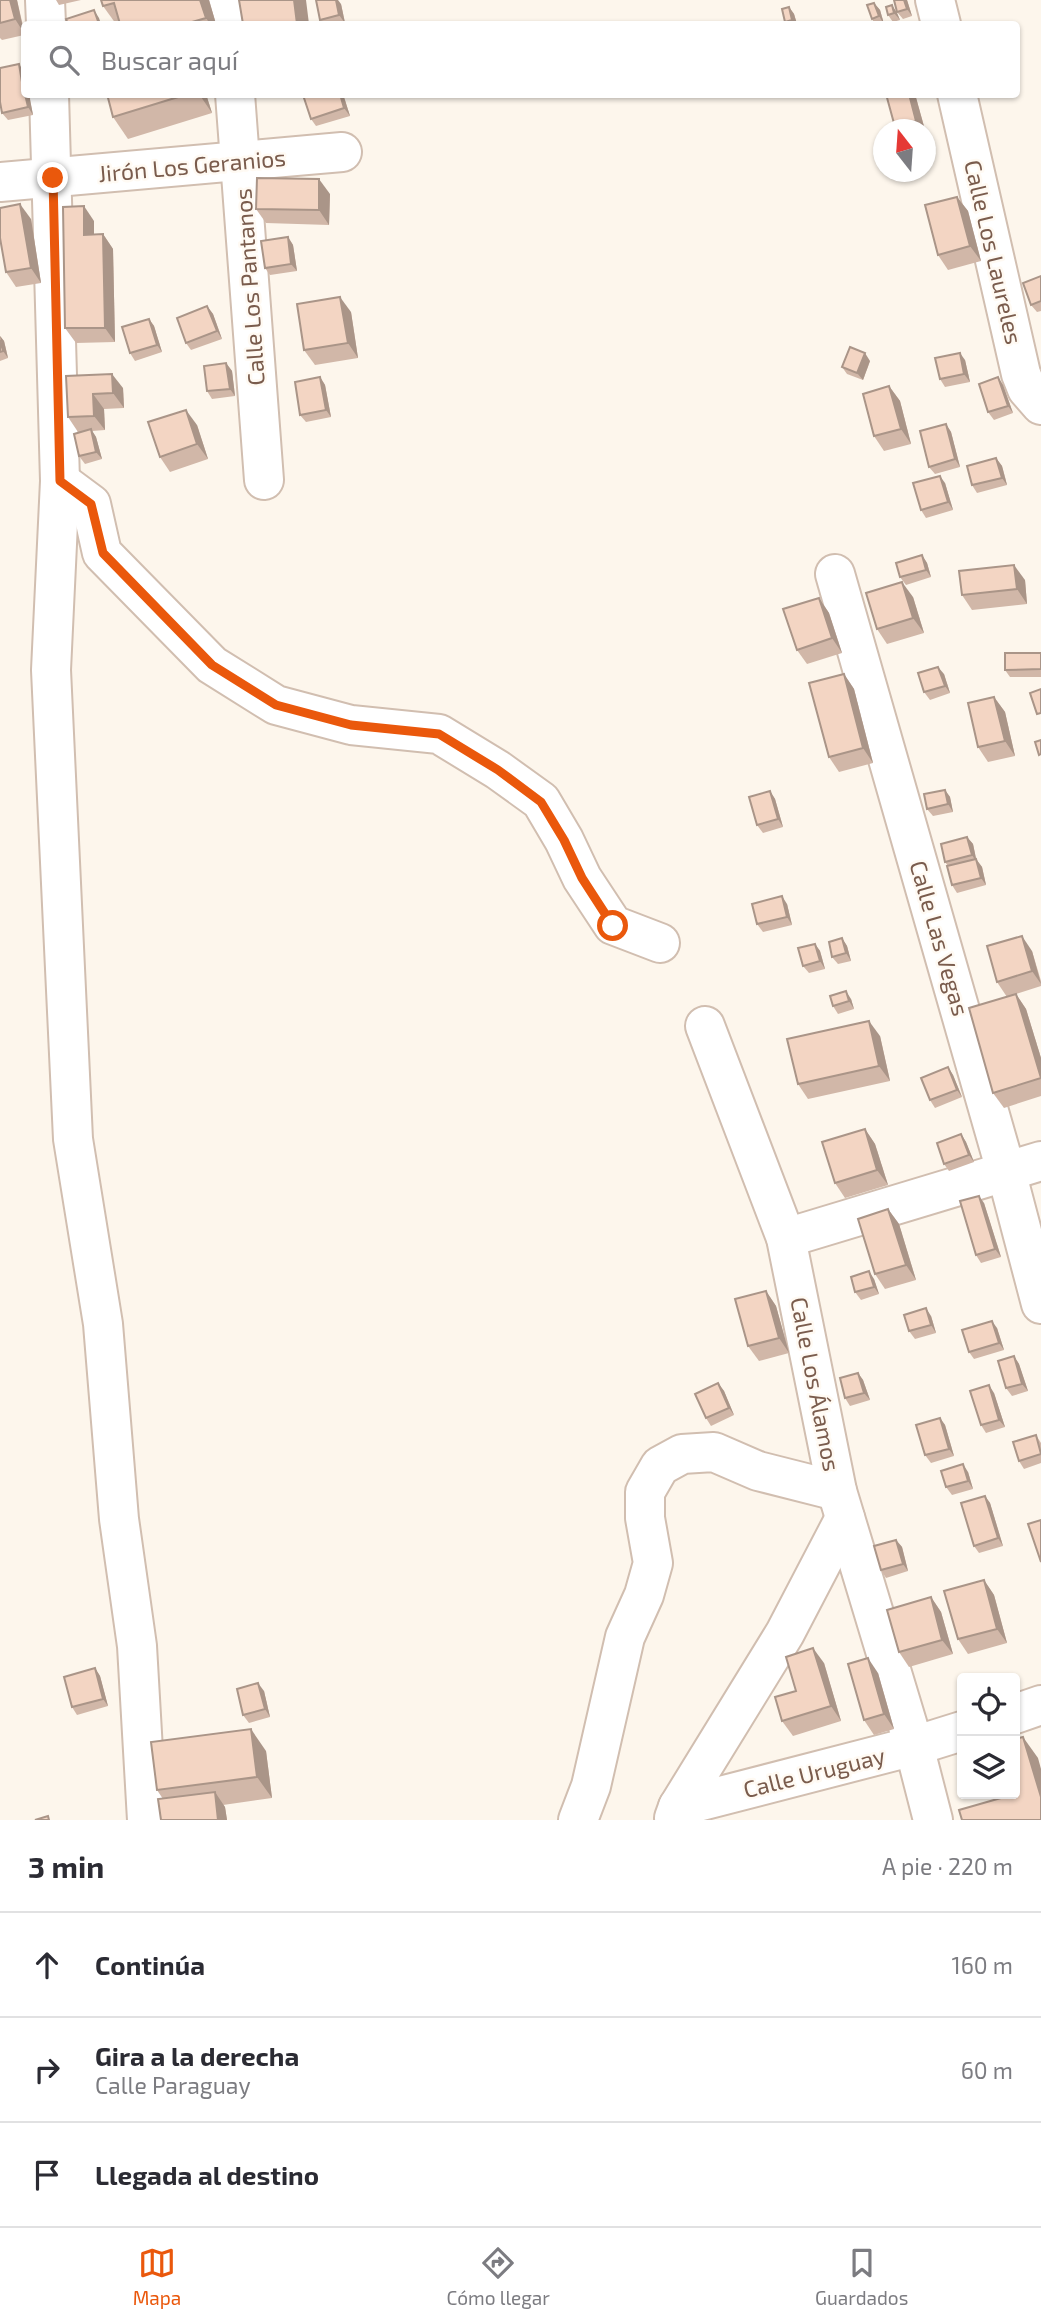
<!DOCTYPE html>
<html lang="es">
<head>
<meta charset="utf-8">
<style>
	body { margin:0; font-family:"Exo 2",sans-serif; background:#f7f7f7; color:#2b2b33 }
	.controls { position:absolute; right:21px; bottom:21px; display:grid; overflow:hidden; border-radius:7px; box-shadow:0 2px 5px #0004 }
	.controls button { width:63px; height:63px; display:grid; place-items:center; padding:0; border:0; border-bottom:2px solid #e1e1e2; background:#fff; color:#2b2b33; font:35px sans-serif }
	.compass { position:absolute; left:873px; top:119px; width:63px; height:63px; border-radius:50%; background:#fff; box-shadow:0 2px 5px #0004; rotate:343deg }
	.stop { position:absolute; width:21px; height:21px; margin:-16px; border:5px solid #ea580c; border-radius:50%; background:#fff }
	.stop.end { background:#ea580c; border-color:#fff; box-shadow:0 2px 7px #0008 }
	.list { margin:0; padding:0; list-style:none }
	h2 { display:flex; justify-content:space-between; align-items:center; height:91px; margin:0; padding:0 28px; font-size:30px }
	h2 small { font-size:23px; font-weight:400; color:#7c7c81 }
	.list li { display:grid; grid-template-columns:46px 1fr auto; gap:21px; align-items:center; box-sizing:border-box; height:105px; padding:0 28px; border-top:2px solid #e1e1e2 }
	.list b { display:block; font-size:26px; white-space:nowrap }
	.list p { margin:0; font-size:23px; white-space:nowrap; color:#7c7c81 }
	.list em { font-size:23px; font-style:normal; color:#7c7c81 }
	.icon { flex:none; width:38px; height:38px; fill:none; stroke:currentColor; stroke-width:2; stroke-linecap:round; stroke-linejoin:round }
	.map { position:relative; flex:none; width:1041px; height:1820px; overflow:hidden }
	.search { position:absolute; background:#fff; box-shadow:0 2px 5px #0004; left:21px; right:21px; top:21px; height:77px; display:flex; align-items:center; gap:18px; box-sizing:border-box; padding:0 24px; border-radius:7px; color:#7c7c81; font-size:26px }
	.sheet { height:406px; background:#fff }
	nav { display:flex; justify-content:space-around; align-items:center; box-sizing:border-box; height:98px; border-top:2px solid #e1e1e2; background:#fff; font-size:19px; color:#7c7c81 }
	nav a { display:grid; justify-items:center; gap:4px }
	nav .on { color:#ea580c }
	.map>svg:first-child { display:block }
</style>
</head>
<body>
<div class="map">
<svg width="1041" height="1820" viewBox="0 0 1041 1820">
	<rect width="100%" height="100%" fill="#fdf6ec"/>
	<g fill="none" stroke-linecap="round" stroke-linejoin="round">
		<g stroke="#d1beb0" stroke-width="42">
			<g id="minor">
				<polyline points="45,0 46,24"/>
				<polyline points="227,0 229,24"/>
				<polyline points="935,0 941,24"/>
				<polyline points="49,94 60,481 51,670 73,1139 103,1324 119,1519 137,1646 147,1820"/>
				<polyline points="235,94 264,480"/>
				<polyline points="957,94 1021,374 1027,389 1041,405"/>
				<polyline points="0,182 342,152"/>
				<polyline points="60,481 91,504 102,553 212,665 276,705 351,725 439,734 498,770 541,801 564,840 582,878 613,925 660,943"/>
				<polyline points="835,574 1006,1171 1041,1304"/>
				<polyline points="705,1026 786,1238 837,1491 914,1746 933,1820"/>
				<polyline points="786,1238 1041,1161"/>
				<polyline points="1015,1714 1041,1705"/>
				<polyline points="678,1807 785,1633 845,1518"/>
				<polyline points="674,1818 678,1807 914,1746 962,1731"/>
				<polyline points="578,1820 591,1786 625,1637 644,1595 653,1563 645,1518 645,1492 660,1466 682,1454 714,1452 758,1471 837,1491"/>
			</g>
		</g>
		<use href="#minor" stroke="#fff" stroke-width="38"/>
	</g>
	<g fill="#d1b7a8">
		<polygon points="0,0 17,0 24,30 24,35 2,40 0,38"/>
		<polygon points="56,0 81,0 59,5"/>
		<polygon points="101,0 209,0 216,24 116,24 103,6"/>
		<polygon points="907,0 912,16 903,19 897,12"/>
		<polygon points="874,3 880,10 884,24 875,24 872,19"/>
		<polygon points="341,4 345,23 338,24 323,24 320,20"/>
		<polygon points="892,5 897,13 900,20 893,22 888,15"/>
		<polygon points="789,7 794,14 797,24 787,24 785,22"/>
		<polygon points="24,72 33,115 8,120 2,113"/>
		<polygon points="107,94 206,94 212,113 128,139 113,117"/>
		<polygon points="306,94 343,94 350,116 316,126 311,119"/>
		<polygon points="915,94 925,130 897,130 895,127"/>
		<polygon points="330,194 329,225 266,223 256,209"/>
		<polygon points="957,197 968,211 981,261 948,270 938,255"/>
		<polygon points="31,219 41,283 16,287 6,272"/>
		<polygon points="94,221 94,234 103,234 113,249 115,342 76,343 65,328"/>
		<polygon points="288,237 293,245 297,271 270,275 265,268"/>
		<polygon points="1041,276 1041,311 1037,312 1031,305"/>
		<polygon points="207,306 213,314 222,339 191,350 186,343"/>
		<polygon points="351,312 358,358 315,365 304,350"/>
		<polygon points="149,319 154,326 162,352 135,361 130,353"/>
		<polygon points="0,336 4,341 8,358 0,361"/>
		<polygon points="965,360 970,382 945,387 940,379"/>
		<polygon points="870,361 863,380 847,374 842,367"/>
		<polygon points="226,363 232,371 235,396 212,399 207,391"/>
		<polygon points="66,376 123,388 124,408 104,409 105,430 92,431 96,437 102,459 85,464 79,456 83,432 78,432 68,417"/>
		<polygon points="320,377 325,385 331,417 306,422 300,415"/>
		<polygon points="998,377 1003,385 1013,413 994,420 988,412"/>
		<polygon points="889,386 900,401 911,444 884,451 874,436"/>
		<polygon points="946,424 951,432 960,467 935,474 929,467"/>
		<polygon points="197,425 208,459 170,472 160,457"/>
		<polygon points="996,458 1002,466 1007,485 977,493 972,485"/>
		<polygon points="945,483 953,510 926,518 921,510"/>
		<polygon points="922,555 927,563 931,577 906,585 900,577"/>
		<polygon points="1025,580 1027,604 972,610 962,595"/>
		<polygon points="913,597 924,633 887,644 877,629"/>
		<polygon points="819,598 829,613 842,653 807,664 797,650"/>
		<polygon points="1041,653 1041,677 1010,677 1005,670"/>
		<polygon points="844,674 854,689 873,763 839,772 829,757"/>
		<polygon points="944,674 950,693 930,700 924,692"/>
		<polygon points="994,697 1005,712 1015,756 988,762 978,747"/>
		<polygon points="945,790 950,797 953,812 933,816 927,809"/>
		<polygon points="770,791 775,799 783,827 763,833 757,825"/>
		<polygon points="967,837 973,844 976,859 982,867 986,885 957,893 952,885 948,866 945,862"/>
		<polygon points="787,904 792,925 763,932 757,924"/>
		<polygon points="842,938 847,946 851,961 838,964 832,957"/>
		<polygon points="815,944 820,951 825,969 809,973 803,966"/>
		<polygon points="1032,951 1041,981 1041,986 1007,997 997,982"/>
		<polygon points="1016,994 1026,1009 1041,1058 1041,1096 1004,1108 993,1093"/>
		<polygon points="851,999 854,1009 838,1014 833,1006"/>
		<polygon points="880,1036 890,1081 808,1099 798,1084"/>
		<polygon points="948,1067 953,1075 962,1097 935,1108 930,1100"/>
		<polygon points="865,1129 875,1144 888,1185 845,1198 835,1183"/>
		<polygon points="961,1134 966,1142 974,1162 949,1171 944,1164"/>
		<polygon points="984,1203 1001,1257 981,1263 976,1255"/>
		<polygon points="888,1209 899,1224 916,1280 885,1289 875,1274"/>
		<polygon points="874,1279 879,1294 861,1300 855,1292"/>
		<polygon points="766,1291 776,1306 789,1353 759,1361 748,1346"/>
		<polygon points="931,1316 936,1333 915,1339 909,1331"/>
		<polygon points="997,1328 1004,1350 974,1359 969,1352"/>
		<polygon points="1014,1356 1019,1364 1028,1391 1012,1396 1006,1388"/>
		<polygon points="858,1373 863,1380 870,1400 850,1406 845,1398"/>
		<polygon points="718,1383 724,1391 734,1415 711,1426 706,1418"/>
		<polygon points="994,1393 1005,1427 986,1433 981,1425"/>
		<polygon points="940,1418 945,1425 954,1456 931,1463 925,1455"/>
		<polygon points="1036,1435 1041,1443 1041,1463 1024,1469 1019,1461"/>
		<polygon points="968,1472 973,1489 952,1495 946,1487"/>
		<polygon points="985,1496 990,1503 1003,1546 979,1553 974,1546"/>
		<polygon points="896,1540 902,1547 908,1571 886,1578 881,1570"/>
		<polygon points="984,1580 994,1595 1007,1643 968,1654 958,1639"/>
		<polygon points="931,1597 941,1612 953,1654 909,1667 899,1652"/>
		<polygon points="824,1663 841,1721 793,1736 782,1721 796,1691"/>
		<polygon points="95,1668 100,1676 108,1706 77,1715 72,1707"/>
		<polygon points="878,1673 894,1729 874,1735 864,1720"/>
		<polygon points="264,1691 270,1717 249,1723 243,1715"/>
		<polygon points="266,1751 272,1798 223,1805 225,1807 227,1820 161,1820 163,1799 157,1790"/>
	</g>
	<g fill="#aa9588">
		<polygon points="10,0 17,0 24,33 15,19"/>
		<polygon points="200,0 209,0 216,24 210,24 206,18"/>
		<polygon points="294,0 306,0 309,24 297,24"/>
		<polygon points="336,0 338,0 341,4 345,23 339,15"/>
		<polygon points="904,0 907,0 912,16 907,9"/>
		<polygon points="874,3 880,10 884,24 879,16"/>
		<polygon points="892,5 897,13 900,20 894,13"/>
		<polygon points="789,7 794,14 797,24 795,24 792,20"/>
		<polygon points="94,10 99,18 101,24 99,24"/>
		<polygon points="19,64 24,72 24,90"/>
		<polygon points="25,94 29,94 33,115 28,107"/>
		<polygon points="199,94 206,94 212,113"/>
		<polygon points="340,94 343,94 350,116 344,108"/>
		<polygon points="909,94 915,94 925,130 922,130 916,121"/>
		<polygon points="319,179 330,194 329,225 319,210"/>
		<polygon points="957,197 968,211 981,261 970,246"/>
		<polygon points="20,204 31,219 41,283 31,268"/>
		<polygon points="84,206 94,221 94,250 84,235"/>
		<polygon points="103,234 113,249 115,342 105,328"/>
		<polygon points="288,237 293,245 297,271 291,264"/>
		<polygon points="340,297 351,312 358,358 348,343"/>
		<polygon points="207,306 213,314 222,339 217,331"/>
		<polygon points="149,319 154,326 162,352 157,345"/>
		<polygon points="0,336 4,341 8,358 3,351"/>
		<polygon points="865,353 870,361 863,380 857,373"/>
		<polygon points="960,353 965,360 970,382 964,374"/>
		<polygon points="226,363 232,371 235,396 230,389"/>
		<polygon points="112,374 123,388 124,408 113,393"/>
		<polygon points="320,377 325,385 331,417 326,410"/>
		<polygon points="998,377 1003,385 1013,413 1008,406"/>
		<polygon points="889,386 900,401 911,444 901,429"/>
		<polygon points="93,394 104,409 105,430 94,416"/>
		<polygon points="186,410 197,425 208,459 197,444"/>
		<polygon points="946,424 951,432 960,467 955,459"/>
		<polygon points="91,429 96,437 102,459 96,452"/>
		<polygon points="996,458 1002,466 1007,485 1002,478"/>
		<polygon points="940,476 945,483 953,510 948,502"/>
		<polygon points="922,555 927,563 931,577 926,570"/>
		<polygon points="1014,565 1025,580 1027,604 1017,589"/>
		<polygon points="902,582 913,597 924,633 913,618"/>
		<polygon points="819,598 829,613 842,653 832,638"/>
		<polygon points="938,667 944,674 950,693 945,686"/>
		<polygon points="844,674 854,689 873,763 863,748"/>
		<polygon points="994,697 1005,712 1015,756 1005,741"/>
		<polygon points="945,790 950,797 953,812 948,804"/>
		<polygon points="770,791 775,799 783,827 778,819"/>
		<polygon points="967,837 973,844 977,863 972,855"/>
		<polygon points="976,859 982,867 986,885 981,878"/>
		<polygon points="782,896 787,904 792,925 787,917"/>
		<polygon points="1022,936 1032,951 1041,984 1032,971"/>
		<polygon points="842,938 847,946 851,961 846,953"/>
		<polygon points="815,944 820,951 825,969 820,961"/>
		<polygon points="846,991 851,999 854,1009 849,1001"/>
		<polygon points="1016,994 1026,1009 1041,1058 1041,1078"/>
		<polygon points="869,1021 880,1036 890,1081 879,1066"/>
		<polygon points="948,1067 953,1075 962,1097 957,1090"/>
		<polygon points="865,1129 875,1144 888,1185 877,1170"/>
		<polygon points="961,1134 966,1142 974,1162 969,1155"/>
		<polygon points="979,1196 984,1203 1001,1257 995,1249"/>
		<polygon points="888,1209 899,1224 916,1280 906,1265"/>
		<polygon points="869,1271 874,1279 879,1294 874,1287"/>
		<polygon points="766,1291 776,1306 789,1353 779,1338"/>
		<polygon points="926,1308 931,1316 936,1333 931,1325"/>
		<polygon points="992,1321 997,1328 1004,1350 999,1343"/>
		<polygon points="1014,1356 1019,1364 1028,1391 1022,1384"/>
		<polygon points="858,1373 863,1380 870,1400 864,1393"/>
		<polygon points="718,1383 724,1391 734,1415 729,1408"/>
		<polygon points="989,1385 994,1393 1005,1427 999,1420"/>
		<polygon points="940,1418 945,1425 954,1456 949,1449"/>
		<polygon points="963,1464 968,1472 973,1489 968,1481"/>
		<polygon points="985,1496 990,1503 1003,1546 998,1538"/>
		<polygon points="896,1540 902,1547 908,1571 903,1564"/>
		<polygon points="984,1580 994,1595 1007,1643 997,1629"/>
		<polygon points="931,1597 941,1612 953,1654 942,1640"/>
		<polygon points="813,1648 824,1663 841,1721 831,1706"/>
		<polygon points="868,1658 878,1673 894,1729 884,1714"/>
		<polygon points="95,1668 100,1676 108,1706 103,1699"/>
		<polygon points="258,1683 264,1691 270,1717 265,1709"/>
		<polygon points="251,1729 266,1751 272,1798 257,1777"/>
		<polygon points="1023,1737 1038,1758 1041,1769 1041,1797"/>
		<polygon points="215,1792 225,1807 227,1820 218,1820"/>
	</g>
	<g fill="#f3d5c3" stroke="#aa9588" stroke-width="2">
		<polygon points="0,0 10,0 15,19 0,23"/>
		<polygon points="101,0 200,0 206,18 185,24 120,24 114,3 103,6"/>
		<polygon points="239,0 294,0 297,24 243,24"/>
		<polygon points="316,0 336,0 339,15 320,20"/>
		<polygon points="894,0 904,0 907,9 897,12"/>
		<polygon points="874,3 879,16 872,19 867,5"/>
		<polygon points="892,5 894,13 888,15 886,7"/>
		<polygon points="789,7 792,20 785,22 782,9"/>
		<polygon points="94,10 99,24 68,24 66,19"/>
		<polygon points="19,64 24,94 25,94 28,107 2,113 0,102 0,68"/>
		<polygon points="107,94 188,94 113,117"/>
		<polygon points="306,94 340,94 344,108 311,119 303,95"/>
		<polygon points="886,94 909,94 916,121 895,127"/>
		<polygon points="257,178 319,179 319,210 256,209"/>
		<polygon points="957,197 970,246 938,255 925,205"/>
		<polygon points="20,204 31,268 6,272 0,238 0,208"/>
		<polygon points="84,206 84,235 103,234 105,328 65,328 63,207"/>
		<polygon points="288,237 291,264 265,268 261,241"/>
		<polygon points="1041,276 1041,301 1031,305 1023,283"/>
		<polygon points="340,297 348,343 304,350 297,304"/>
		<polygon points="207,306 217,331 186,343 177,318"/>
		<polygon points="149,319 157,345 130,353 122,327"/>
		<polygon points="0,340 3,351 0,352"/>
		<polygon points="850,347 865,353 857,373 842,367"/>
		<polygon points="960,353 964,374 940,379 935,358"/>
		<polygon points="226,363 230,389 207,391 204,366"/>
		<polygon points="112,374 113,393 93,394 94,416 68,417 66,376"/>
		<polygon points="320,377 326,410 300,415 295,382"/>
		<polygon points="998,377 1008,406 988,412 979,384"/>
		<polygon points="889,386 901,429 874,436 863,394"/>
		<polygon points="186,410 197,444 160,457 148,422"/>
		<polygon points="946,424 955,459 929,467 920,431"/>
		<polygon points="91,429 96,452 79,456 74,434"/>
		<polygon points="996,458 1002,478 972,485 967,466"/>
		<polygon points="940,476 948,502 921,510 913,483"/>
		<polygon points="922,555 926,570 900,577 896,563"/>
		<polygon points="1014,565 1017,589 962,595 959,571"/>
		<polygon points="902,582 913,618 877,629 866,593"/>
		<polygon points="819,598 832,638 797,650 783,609"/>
		<polygon points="1005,653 1041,653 1041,669 1005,670"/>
		<polygon points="938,667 945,686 924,692 918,673"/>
		<polygon points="844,674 863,748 829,757 809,683"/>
		<polygon points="1041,689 1041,713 1037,714 1030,693"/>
		<polygon points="994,697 1005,741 978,747 968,703"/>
		<polygon points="1041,740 1041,754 1039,755 1035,742"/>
		<polygon points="945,790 948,804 927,809 924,794"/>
		<polygon points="770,791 778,819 757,825 749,797"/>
		<polygon points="967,837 972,855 945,862 941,844"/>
		<polygon points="976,859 981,878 952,885 947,866"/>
		<polygon points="782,896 787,917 757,924 752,904"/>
		<polygon points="1022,936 1032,971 997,982 987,946"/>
		<polygon points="842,938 846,953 832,957 829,942"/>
		<polygon points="815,944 820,961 803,966 798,948"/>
		<polygon points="846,991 849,1001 833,1006 830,996"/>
		<polygon points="1016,994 1041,1078 993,1093 969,1008"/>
		<polygon points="869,1021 879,1066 798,1084 787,1039"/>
		<polygon points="948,1067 957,1090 930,1100 921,1078"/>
		<polygon points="865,1129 877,1170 835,1183 822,1142"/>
		<polygon points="961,1134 969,1155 944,1164 937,1143"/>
		<polygon points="979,1196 995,1249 976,1255 960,1201"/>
		<polygon points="888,1209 906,1265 875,1274 858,1219"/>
		<polygon points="869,1271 874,1287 855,1292 851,1277"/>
		<polygon points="766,1291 779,1338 748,1346 735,1299"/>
		<polygon points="926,1308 931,1325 909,1331 904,1315"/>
		<polygon points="992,1321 999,1343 969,1352 962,1330"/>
		<polygon points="1014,1356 1022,1384 1006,1388 998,1361"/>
		<polygon points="858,1373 864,1393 845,1398 840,1378"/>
		<polygon points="718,1383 729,1408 706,1418 695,1394"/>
		<polygon points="989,1385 999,1420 981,1425 970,1391"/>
		<polygon points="940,1418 949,1449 925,1455 916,1425"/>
		<polygon points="1036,1435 1041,1454 1019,1461 1013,1442"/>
		<polygon points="963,1464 968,1481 946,1487 941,1471"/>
		<polygon points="985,1496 998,1538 974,1546 961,1503"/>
		<polygon points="1041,1520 1041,1562 1028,1524"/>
		<polygon points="896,1540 903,1564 881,1570 874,1546"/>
		<polygon points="984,1580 997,1629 958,1639 944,1591"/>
		<polygon points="931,1597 942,1640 899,1652 887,1610"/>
		<polygon points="813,1648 831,1706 782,1721 775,1697 796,1691 786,1657"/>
		<polygon points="868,1658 884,1714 864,1720 848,1664"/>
		<polygon points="95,1668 103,1699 72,1707 64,1677"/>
		<polygon points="258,1683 265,1709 243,1715 237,1689"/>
		<polygon points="251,1729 257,1777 157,1790 151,1742"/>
		<polygon points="1023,1737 1041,1797 1041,1820 962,1820 959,1810 1015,1794 1015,1739"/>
		<polygon points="215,1792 218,1820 161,1820 158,1799"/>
		<polygon points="48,1816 49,1820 35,1820"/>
	</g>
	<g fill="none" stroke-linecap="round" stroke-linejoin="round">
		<polyline stroke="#ea580c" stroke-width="9" points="53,178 60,481 91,504 103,553 212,665 276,705 351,725 439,734 498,770 541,802 564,840 582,878 613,926"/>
	</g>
	<g text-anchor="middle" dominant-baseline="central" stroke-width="5" stroke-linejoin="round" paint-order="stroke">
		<g font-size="23" fill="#7a5c4d" stroke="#fffaf3">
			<text transform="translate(192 165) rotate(-5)">Jirón Los Geranios</text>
			<text transform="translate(994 252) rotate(77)">Calle Los Laureles</text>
			<text transform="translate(249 287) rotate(-94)">Calle Los Pantanos</text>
			<text transform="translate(940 938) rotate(74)">Calle Las Vegas</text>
			<text transform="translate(816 1384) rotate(79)">Calle Los Álamos</text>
			<text transform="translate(814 1772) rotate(-14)">Calle Uruguay</text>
		</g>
	</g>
</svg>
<div class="controls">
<button><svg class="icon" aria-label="locate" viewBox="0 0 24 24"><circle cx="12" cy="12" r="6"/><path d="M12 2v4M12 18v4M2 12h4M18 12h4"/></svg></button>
<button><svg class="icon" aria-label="layers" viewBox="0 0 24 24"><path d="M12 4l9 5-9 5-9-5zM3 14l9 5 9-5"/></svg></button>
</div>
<svg class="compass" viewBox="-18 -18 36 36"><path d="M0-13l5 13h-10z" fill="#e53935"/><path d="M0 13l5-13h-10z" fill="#7c7c81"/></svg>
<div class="stop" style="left:613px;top:926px"></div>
<div class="stop end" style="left:53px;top:178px"></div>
<div class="search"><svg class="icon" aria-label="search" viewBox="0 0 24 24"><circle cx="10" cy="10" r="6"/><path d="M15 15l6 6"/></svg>Buscar aquí</div>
</div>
<section class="sheet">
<h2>3 min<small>A pie · 220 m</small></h2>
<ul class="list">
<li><svg class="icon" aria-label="ahead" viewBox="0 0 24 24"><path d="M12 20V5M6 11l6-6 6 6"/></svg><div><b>Continúa</b></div><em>160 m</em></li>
<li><svg class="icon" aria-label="right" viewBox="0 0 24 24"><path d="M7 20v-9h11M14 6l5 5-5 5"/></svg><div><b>Gira a la derecha</b><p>Calle Paraguay</p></div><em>60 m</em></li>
<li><svg class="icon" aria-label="arrive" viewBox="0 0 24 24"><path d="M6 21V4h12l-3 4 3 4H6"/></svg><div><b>Llegada al destino</b></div></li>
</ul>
</section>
<nav>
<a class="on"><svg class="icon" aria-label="map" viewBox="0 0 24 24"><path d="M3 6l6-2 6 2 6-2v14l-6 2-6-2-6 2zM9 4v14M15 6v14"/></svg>Mapa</a>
<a><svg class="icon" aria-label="directions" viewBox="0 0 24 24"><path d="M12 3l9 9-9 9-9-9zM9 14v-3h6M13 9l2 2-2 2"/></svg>Cómo llegar</a>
<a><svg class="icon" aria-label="saved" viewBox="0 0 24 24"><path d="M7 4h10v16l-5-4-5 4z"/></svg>Guardados</a>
</nav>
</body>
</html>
